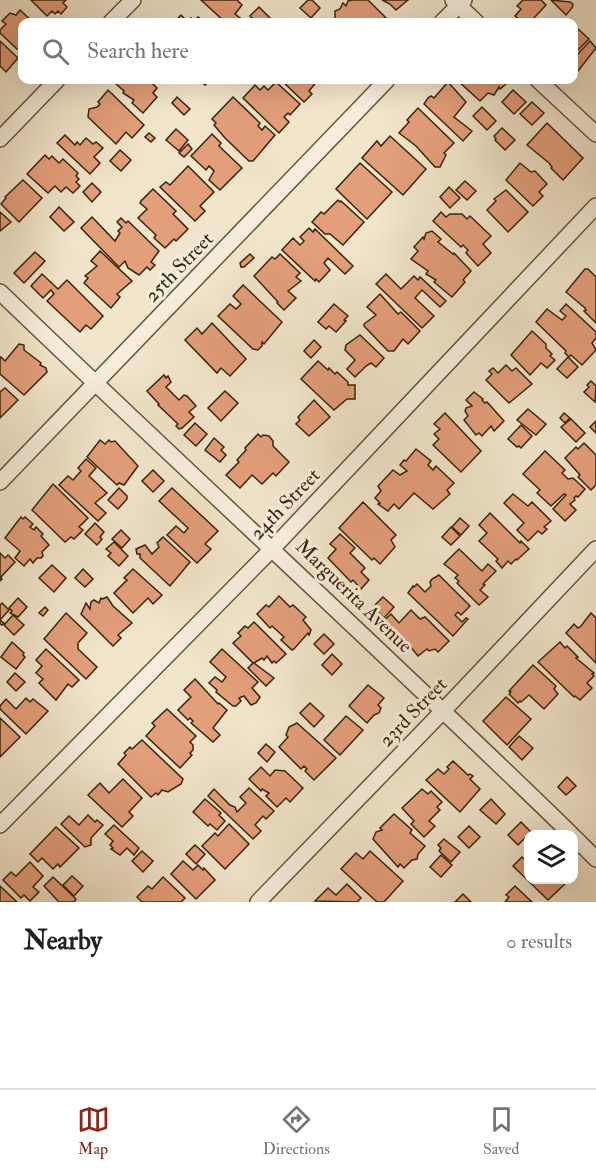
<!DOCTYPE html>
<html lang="en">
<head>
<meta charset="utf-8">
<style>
	body { margin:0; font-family:"IM FELL Double Pica",serif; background:#f2f2f2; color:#202124 }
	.controls { position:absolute; right:18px; bottom:18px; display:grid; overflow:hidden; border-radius:12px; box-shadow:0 6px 24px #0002 }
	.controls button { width:54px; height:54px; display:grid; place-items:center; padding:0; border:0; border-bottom:2px solid #e0e0e0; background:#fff; color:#202124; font:30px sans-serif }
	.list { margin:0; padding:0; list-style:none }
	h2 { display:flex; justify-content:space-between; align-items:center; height:78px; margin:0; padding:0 24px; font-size:26px }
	h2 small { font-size:20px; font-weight:400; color:#757577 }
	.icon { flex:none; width:33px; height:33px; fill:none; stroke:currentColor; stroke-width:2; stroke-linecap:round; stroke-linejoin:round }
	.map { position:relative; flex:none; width:596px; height:902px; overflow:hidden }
	.search { position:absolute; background:#fff; box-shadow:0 6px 24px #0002; left:18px; right:18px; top:18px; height:66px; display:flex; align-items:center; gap:15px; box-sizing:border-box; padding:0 21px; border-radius:12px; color:#757577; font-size:22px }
	.sheet { height:186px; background:#fff }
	nav { display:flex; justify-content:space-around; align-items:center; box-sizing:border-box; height:84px; border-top:2px solid #e0e0e0; background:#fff; font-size:16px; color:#757577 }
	nav a { display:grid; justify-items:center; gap:3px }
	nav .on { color:#8f2418 }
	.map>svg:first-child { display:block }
</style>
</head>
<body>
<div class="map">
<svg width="596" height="902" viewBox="0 0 596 902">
	<rect width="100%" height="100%" fill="#f1e5cb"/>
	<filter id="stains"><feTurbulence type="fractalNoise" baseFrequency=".00333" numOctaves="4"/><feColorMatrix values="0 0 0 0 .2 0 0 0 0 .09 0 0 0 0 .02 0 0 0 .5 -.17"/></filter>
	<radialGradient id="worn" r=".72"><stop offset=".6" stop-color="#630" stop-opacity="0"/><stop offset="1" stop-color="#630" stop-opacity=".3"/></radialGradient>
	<g fill="#e39e7a" stroke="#3b2307" stroke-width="1.5">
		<polygon points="31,0 66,0 63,3 67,7 61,14 58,11 55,14 52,11 47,16"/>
		<polygon points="201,0 237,0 242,5 235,14 240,18 237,22 225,22"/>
		<polygon points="308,0 312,0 320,8 311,18 300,8"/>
		<polygon points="352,0 368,0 386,18 381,22 340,22 335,18 335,11 340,9 343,3 346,6 348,1"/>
		<polygon points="382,0 408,0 396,10 390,4"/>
		<polygon points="523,0 541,0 546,5 533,19 535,22 522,22 515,16 521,9 517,6"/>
		<polygon points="551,0 570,2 573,4 572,8 566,15"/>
		<polygon points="259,7 270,18 265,22 256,22 250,16"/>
		<polygon points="20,10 33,22 22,22 22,50 17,49 0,33 0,30 6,24 2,21 10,13 16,15"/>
		<polygon points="181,15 188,22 191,18 194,21 198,17 205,22 174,22"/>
		<polygon points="576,27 589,39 578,50 574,46 574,29"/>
		<polygon points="0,41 18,58 6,72 0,66"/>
		<polygon points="590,41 596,48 574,76 574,58"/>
		<polygon points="120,80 129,81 131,80 149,80 157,88 153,93 157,97 143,113 132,103 134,100 123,93 124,91 116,84"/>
		<polygon points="199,80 211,80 205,85"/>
		<polygon points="281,80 318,80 309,91 312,94 304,102"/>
		<polygon points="457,80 501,80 506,84 500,89 499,87 494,95 488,93 480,101"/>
		<polygon points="276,82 300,104 290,115 288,113 284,117 289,122 279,133 243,98 255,85 260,90 264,86 268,90"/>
		<polygon points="448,82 466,102 454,117 472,131 463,141 424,104 428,98 431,96 434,98"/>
		<polygon points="108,90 144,125 132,138 126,132 116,144 88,117 89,109 97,107 100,104 98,102"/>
		<polygon points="513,90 526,102 514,114 502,102"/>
		<polygon points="177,97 190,109 184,115 172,103"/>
		<polygon points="233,97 260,123 258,126 262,130 265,126 275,135 253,161 249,161 225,138 214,125 216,123 212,119"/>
		<polygon points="532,102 544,113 532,125 520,114"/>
		<polygon points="482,107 496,121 487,130 473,116"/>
		<polygon points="418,108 454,143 444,153 446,155 440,167 435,167 416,146 399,133 409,122 407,120"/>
		<polygon points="547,123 583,158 563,180 551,168 552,167 549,163 527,145"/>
		<polygon points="502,128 515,140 505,150 495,140 496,139 494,136"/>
		<polygon points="176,129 188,140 179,151 166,140"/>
		<polygon points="149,133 155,138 151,142 145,137"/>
		<polygon points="212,134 221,143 219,146 242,168 220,190 209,180 214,171 209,166 206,170 191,156"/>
		<polygon points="65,135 75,145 77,142 80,145 86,138 93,144 96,142 103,148 94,157 100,163 90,174 57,143"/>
		<polygon points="390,136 426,169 403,195 362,158 377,141 381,146"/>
		<polygon points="188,144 192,149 184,157 179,153"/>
		<polygon points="120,150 131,160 121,171 110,161"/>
		<polygon points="45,155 49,159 52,156 59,163 63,159 78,173 76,176 79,179 76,182 80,186 73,193 66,187 61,192 55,186 48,193 27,174"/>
		<polygon points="360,163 392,192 367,219 336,189"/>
		<polygon points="520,163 531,172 535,171 547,184 539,192 543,196 533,206 506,180"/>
		<polygon points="188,166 214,192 200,206 205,211 195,221 160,187 166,182 170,185"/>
		<polygon points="23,180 42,198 19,222 1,204 6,198 5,197"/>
		<polygon points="465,181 476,191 467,200 456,190"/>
		<polygon points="92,183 101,192 92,202 83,192"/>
		<polygon points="449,187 460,198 450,208 440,197"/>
		<polygon points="153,189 176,211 173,214 188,229 176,241 174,239 165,248 154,238 156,235 138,218 147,209 140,203 141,201"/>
		<polygon points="506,190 528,212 508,232 487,210 496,201 494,199"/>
		<polygon points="338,200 340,202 341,201 364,222 343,245 330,234 325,234 312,222 321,212 324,214"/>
		<polygon points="59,207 74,222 64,231 50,217"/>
		<polygon points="0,212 11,222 0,231"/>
		<polygon points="441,212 446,217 450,214 462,214 467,219 470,216 491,236 483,244 491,253 478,266 466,253 468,250 463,245 461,247 433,221"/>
		<polygon points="92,217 115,241 120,233 118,231 122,227 117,222 121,218 126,223 128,221 159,251 151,262 155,265 150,270 147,267 139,275 128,268 125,261 119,267 81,228"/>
		<polygon points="309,228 313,232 315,229 353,266 345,274 328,258 324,263 330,270 319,282 316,279 315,281 282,250 293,238 300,245 304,241 300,237"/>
		<polygon points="432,231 441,239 438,242 453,254 454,253 471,271 463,280 465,282 452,297 434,282 436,280 426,274 428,271 411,259 418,251 414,247 423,237 424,239 426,233"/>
		<polygon points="100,251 132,281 117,294 120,297 111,308 84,283 88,278 85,276 97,266 91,261"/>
		<polygon points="35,252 45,261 24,283 14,273"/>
		<polygon points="250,254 254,258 244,267 241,267 240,263"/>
		<polygon points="280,254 300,273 296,277 301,281 288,291 296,298 284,310 277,303 278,302 254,276 272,257 275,259"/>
		<polygon points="585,269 588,269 596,277 596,323 584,311 586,310 585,308 566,292"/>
		<polygon points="42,274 58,289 67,280 103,316 91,329 86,325 80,332 47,301 54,294 51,290 43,298 31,286"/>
		<polygon points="386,274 401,289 414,276 418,280 420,277 446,301 440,307 422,290 415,298 434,316 422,328 376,284"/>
		<polygon points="243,285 282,322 264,344 262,342 262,346 258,350 253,349 218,316 230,304 236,309 241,304 233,296"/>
		<polygon points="380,294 398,314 401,312 420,331 408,344 403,339 394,351 388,351 364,326 364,324 376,315 367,307"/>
		<polygon points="334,304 348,316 344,320 346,321 336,332 329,326 326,329 318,322"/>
		<polygon points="566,304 596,332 596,338 592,343 596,350 582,365 571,355 569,357 565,353 566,351 536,322 547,309 562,320 566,316 560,311"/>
		<polygon points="212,323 246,359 230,376 221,368 217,373 185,340 197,328 202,334"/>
		<polygon points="532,331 546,344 546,348 552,354 550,356 555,360 547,368 541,363 530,375 511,355"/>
		<polygon points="360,335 384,358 376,367 371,363 366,366 355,377 347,369 355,360 345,350 346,345"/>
		<polygon points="314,340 321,347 311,358 304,351"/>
		<polygon points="19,344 24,345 24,350 41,363 40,365 46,368 47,372 24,395 0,374 0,359 1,357 5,361"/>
		<polygon points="568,357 578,367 567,378 557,369"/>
		<polygon points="318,361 328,370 329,368 335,374 337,372 348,382 348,385 355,385 355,399 347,399 334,410 301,379"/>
		<polygon points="506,365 512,371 516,368 532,384 509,403 486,380 492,374 489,371 493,368 498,373"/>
		<polygon points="164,375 166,378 168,376 171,382 166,387 179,400 184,395 187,396 196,406 189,412 194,417 182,428 179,429 176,426 178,424 158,405 159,404 147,391"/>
		<polygon points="591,381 596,386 595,402 584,392 589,387 587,385"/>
		<polygon points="5,388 18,400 0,418 0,392"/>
		<polygon points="225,391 238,403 221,421 208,408"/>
		<polygon points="474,392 483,399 482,400 485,403 487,402 504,421 494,431 491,426 482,436 479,433 476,435 464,420 468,416 465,411 466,408 472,406 466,400"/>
		<polygon points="314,400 330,417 309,436 296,424 300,420 298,417"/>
		<polygon points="528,409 546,424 536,435 517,420"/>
		<polygon points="445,413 481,451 461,472 433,445 439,439 434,434 440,429 434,424"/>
		<polygon points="564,413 570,418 565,423 560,418"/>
		<polygon points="571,419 585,433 576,442 561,427"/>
		<polygon points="596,421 596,433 590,427"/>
		<polygon points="195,423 207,434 196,446 184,435"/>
		<polygon points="521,425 532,436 521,448 519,446 517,447 508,439"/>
		<polygon points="258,434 261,437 263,435 269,436 273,441 273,446 289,462 276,476 273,473 262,484 252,475 240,488 226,475 239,462 237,460 246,450 245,448"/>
		<polygon points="214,438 224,447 221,450 226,455 220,462 205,450"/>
		<polygon points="100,440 105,444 109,440 111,442 115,441 138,466 124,485 119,483 117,485 87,457"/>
		<polygon points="584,443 596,455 596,485 591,490 578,477 580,475 565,458 576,447 578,449"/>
		<polygon points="416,449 431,461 428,465 433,470 436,466 454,483 447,490 450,494 433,509 414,493 399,509 394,504 388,511 378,504 380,503 375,498 381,491 378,486 393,470 400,475 407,471 400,465 404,460 406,461"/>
		<polygon points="545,451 565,470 562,473 568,479 573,478 585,489 578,497 576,496 574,498 575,500 570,504 576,510 565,521 553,509 566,495 564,494 551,506 537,493 540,490 523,474"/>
		<polygon points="86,459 96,468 89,476 107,493 95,503 106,513 98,521 59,485 68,476 73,480 81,471 78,468"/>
		<polygon points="153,470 164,481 153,492 142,481"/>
		<polygon points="53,484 88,518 79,527 83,530 74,539 71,537 65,542 32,510"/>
		<polygon points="119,488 127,496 127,499 118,509 108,500"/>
		<polygon points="172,488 218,531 205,544 211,549 197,563 167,535 176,526 184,533 188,528 159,501"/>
		<polygon points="513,494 528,506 532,502 551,521 544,527 547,529 542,534 538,531 528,541 517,530 524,523 504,503"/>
		<polygon points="363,502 396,535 391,540 395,547 380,564 374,558 372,560 339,528"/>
		<polygon points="490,513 520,543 521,541 529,549 517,560 516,559 511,564 508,561 502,568 496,561 498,559 479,541 487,533 479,525"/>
		<polygon points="21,517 23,519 25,517 33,524 30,527 34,530 36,527 43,534 41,536 49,545 42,552 43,556 41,558 37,558 33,563 30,559 24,566 15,558 20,551 5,538"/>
		<polygon points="460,518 469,526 461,535 452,527"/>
		<polygon points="95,523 104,532 100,537 102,539 97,545 85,534"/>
		<polygon points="451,527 460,536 451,545 442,537"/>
		<polygon points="121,530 130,539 122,548 112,539"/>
		<polygon points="340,534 355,548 350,553 365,568 361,572 369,580 361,589 353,580 351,582 328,558 336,549 330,544"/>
		<polygon points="163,537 190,562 170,586 140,558 140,554 137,554 136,549 145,545 152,554 159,547 157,543"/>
		<polygon points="114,542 128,556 119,566 108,556 111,553 106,549"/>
		<polygon points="459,549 482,571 488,564 496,571 483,584 485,585 480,590 488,597 479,605 457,583 459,581 455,578 458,575 444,564"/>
		<polygon points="0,553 5,558 8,555 15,562 1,577 2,579 0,581"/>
		<polygon points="52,565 66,578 54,592 39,578"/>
		<polygon points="83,569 93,579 85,587 75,578"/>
		<polygon points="133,569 162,595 153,604 148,598 133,613 114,593 127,580 124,578"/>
		<polygon points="439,575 470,606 461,615 458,612 455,615 462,622 466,618 468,619 453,636 408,593 413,586 414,587 417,584 425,592 431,586 430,582 432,579"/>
		<polygon points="279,596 290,607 293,605 306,617 303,620 311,630 310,633 309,635 308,633 294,649 292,650 281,640 284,637 272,626 270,628 257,614 266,605 269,607"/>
		<polygon points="107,597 113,606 132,623 118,635 121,638 113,646 81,614 86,603 90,609 91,602 94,600 99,603 101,598 102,599"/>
		<polygon points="383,597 394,607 384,618 373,607"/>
		<polygon points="18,598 27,607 18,617 10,613 12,611 9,608"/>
		<polygon points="2,603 9,610 0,620 4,623 2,625 0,624 0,605"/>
		<polygon points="45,607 48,610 43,616 39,613"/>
		<polygon points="411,610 420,619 425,617 449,641 438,652 435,649 429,651 427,649 418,656 405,640 401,643 381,623 391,614 399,623"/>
		<polygon points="66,613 87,633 78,643 78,649 97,667 86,679 44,639"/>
		<polygon points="591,613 596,618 596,663 566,633 574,624 578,628 581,626"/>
		<polygon points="13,615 24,625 14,635 4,625"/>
		<polygon points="254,622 286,654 276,663 274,661 272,663 267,656 264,660 262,658 254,663 274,678 266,686 248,668 253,663 233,643 241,636 238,633 245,626 248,628"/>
		<polygon points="324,634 334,644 324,654 314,644"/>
		<polygon points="12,642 24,653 23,655 25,657 16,669 1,657"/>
		<polygon points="560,642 565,648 567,646 578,657 576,658 594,673 592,674 594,676 587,683 592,688 580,700 575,696 574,697 538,662"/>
		<polygon points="46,649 79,680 72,687 68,684 56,700 39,683 43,679 36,673 42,666 36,660"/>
		<polygon points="222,649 258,682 252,688 260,697 256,703 251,705 244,696 239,698 241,701 236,706 233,706 216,692 217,690 209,683 215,677 222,682 226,677 210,662"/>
		<polygon points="332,654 342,664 332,675 322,665"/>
		<polygon points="533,665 556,686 554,689 558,694 544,709 529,695 521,702 520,701 518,703 509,694 511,692 509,691"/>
		<polygon points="15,673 25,682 16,691 7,682"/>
		<polygon points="195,679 218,704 219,703 227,710 213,728 220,735 213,742 191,723 193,721 190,718 188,720 178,710 191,697 184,690"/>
		<polygon points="368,685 384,698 378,705 381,708 379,713 374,715 367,723 349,706"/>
		<polygon points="506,697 531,719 507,745 483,721"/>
		<polygon points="26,698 30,702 33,699 48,711 26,734 0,709 0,706 6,699 16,709"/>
		<polygon points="310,703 324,716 314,727 300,713"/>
		<polygon points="167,709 196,736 190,742 193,745 193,750 190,753 192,755 180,768 146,736 155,726 152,723"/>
		<polygon points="346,716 363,730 340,755 324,740"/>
		<polygon points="0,718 20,737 0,757"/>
		<polygon points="297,723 336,758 314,780 305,771 307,769 304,766 301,769 279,747 288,737 286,735 289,727"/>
		<polygon points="519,736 533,748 522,760 509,747"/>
		<polygon points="142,740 183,779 181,784 168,792 162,790 158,795 156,793 151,797 118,764 126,755 124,753 130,747 132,749"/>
		<polygon points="266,744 275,752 267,762 258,753"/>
		<polygon points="453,761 468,775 470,774 473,776 470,779 480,789 460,812 426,780 438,769 444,774 449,769 447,767"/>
		<polygon points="261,767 270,776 275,770 285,771 303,788 290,802 286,798 277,807 266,796 269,793 262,789 261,791 249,779"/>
		<polygon points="567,777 576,786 566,795 558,787"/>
		<polygon points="123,779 142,798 129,812 133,816 122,827 88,795 100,783 109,793"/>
		<polygon points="249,788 274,811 266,819 263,816 255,825 261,831 253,839 208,796 214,789 230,805 235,807 237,812 246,803 240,797"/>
		<polygon points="422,789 428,794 431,791 442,802 437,807 440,810 429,821 435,826 424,837 411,824 414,821 402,808"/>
		<polygon points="205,799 221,813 219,815 225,821 217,830 210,824 208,826 193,812"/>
		<polygon points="491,799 505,814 496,824 480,810"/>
		<polygon points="394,814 412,830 410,833 425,846 418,854 417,859 412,860 404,868 400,864 398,867 373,839 376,832 382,830 380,828"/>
		<polygon points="88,815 95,822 97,820 103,825 91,838 91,845 85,847 61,824 69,816 79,825"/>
		<polygon points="521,822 531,832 518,845 508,835"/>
		<polygon points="229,824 249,844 225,869 202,846 215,833 218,836"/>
		<polygon points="114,825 139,848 134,855 127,848 120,855 111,849 113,848 110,845 113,841 105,834"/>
		<polygon points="469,826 480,837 469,848 458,837"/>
		<polygon points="56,827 79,848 60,867 58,864 53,869 42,858 38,862 30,854"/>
		<polygon points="444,839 460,852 451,862 439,851 441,848 438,845"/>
		<polygon points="195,845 205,854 196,864 186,854"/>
		<polygon points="142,851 153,861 143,872 132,861"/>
		<polygon points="370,851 403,881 384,902 377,902 341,869 356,853 363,859"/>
		<polygon points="441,855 452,865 441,877 430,867"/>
		<polygon points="522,857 527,862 528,860 528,880 569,880 548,900 513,866"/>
		<polygon points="183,861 193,870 198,865 203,870 204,868 215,880 196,899 171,874"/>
		<polygon points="30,862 43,876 33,887 39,892 30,901 24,895 21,898 3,880 11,872 16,876"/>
		<polygon points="72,876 83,886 74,896 63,885"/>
		<polygon points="53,877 76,899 74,902 59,902 44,886"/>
		<polygon points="163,877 185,898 181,902 142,902 137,897 148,886 152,889"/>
		<polygon points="347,884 361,898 357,902 315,901 328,888 336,895"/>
		<polygon points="0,886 17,902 0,902"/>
		<polygon points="515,886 532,902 505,902 509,897 506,895"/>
		<polygon points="463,894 471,902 455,902"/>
	</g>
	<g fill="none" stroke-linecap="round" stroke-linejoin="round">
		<g stroke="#685438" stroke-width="18">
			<g id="minor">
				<polyline points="453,0 476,22"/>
				<polyline points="111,22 133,0"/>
				<polyline points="442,22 464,0"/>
				<polyline points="538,80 596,134"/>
				<polyline points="0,139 57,80"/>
				<path d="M0 292C189 474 383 651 571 834"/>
				<polyline points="0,482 387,80"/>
				<polyline points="0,825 273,548 596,206"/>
				<polyline points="574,837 596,859"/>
				<polyline points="258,902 443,711 596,549"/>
			</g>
		</g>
		<use href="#minor" stroke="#f6eedd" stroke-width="15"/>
	</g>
	<g text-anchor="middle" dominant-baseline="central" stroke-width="6" stroke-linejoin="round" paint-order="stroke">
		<g font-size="20" fill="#3b2307" stroke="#f6eedd">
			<text transform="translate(179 267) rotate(-46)">25th Street</text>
			<text transform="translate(285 504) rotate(-46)">24th Street</text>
			<text transform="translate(354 596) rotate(44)">Marguerita Avenue</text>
			<text transform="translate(413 712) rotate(-46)">23rd Street</text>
		</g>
	</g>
	<rect width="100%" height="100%" filter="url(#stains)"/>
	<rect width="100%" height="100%" fill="url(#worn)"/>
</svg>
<div class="controls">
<button><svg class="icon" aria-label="layers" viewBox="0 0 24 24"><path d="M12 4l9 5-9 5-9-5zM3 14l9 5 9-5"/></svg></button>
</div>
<div class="search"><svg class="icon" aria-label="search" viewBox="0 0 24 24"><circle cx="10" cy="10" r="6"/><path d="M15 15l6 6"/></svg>Search here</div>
</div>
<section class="sheet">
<h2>Nearby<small>0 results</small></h2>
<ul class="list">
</ul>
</section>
<nav>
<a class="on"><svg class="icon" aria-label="map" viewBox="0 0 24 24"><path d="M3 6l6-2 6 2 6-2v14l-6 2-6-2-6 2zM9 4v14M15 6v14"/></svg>Map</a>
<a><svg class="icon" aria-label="directions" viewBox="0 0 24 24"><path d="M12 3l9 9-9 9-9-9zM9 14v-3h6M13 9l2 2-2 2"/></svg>Directions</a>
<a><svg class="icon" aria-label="saved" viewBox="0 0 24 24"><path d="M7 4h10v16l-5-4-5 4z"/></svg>Saved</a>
</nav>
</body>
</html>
